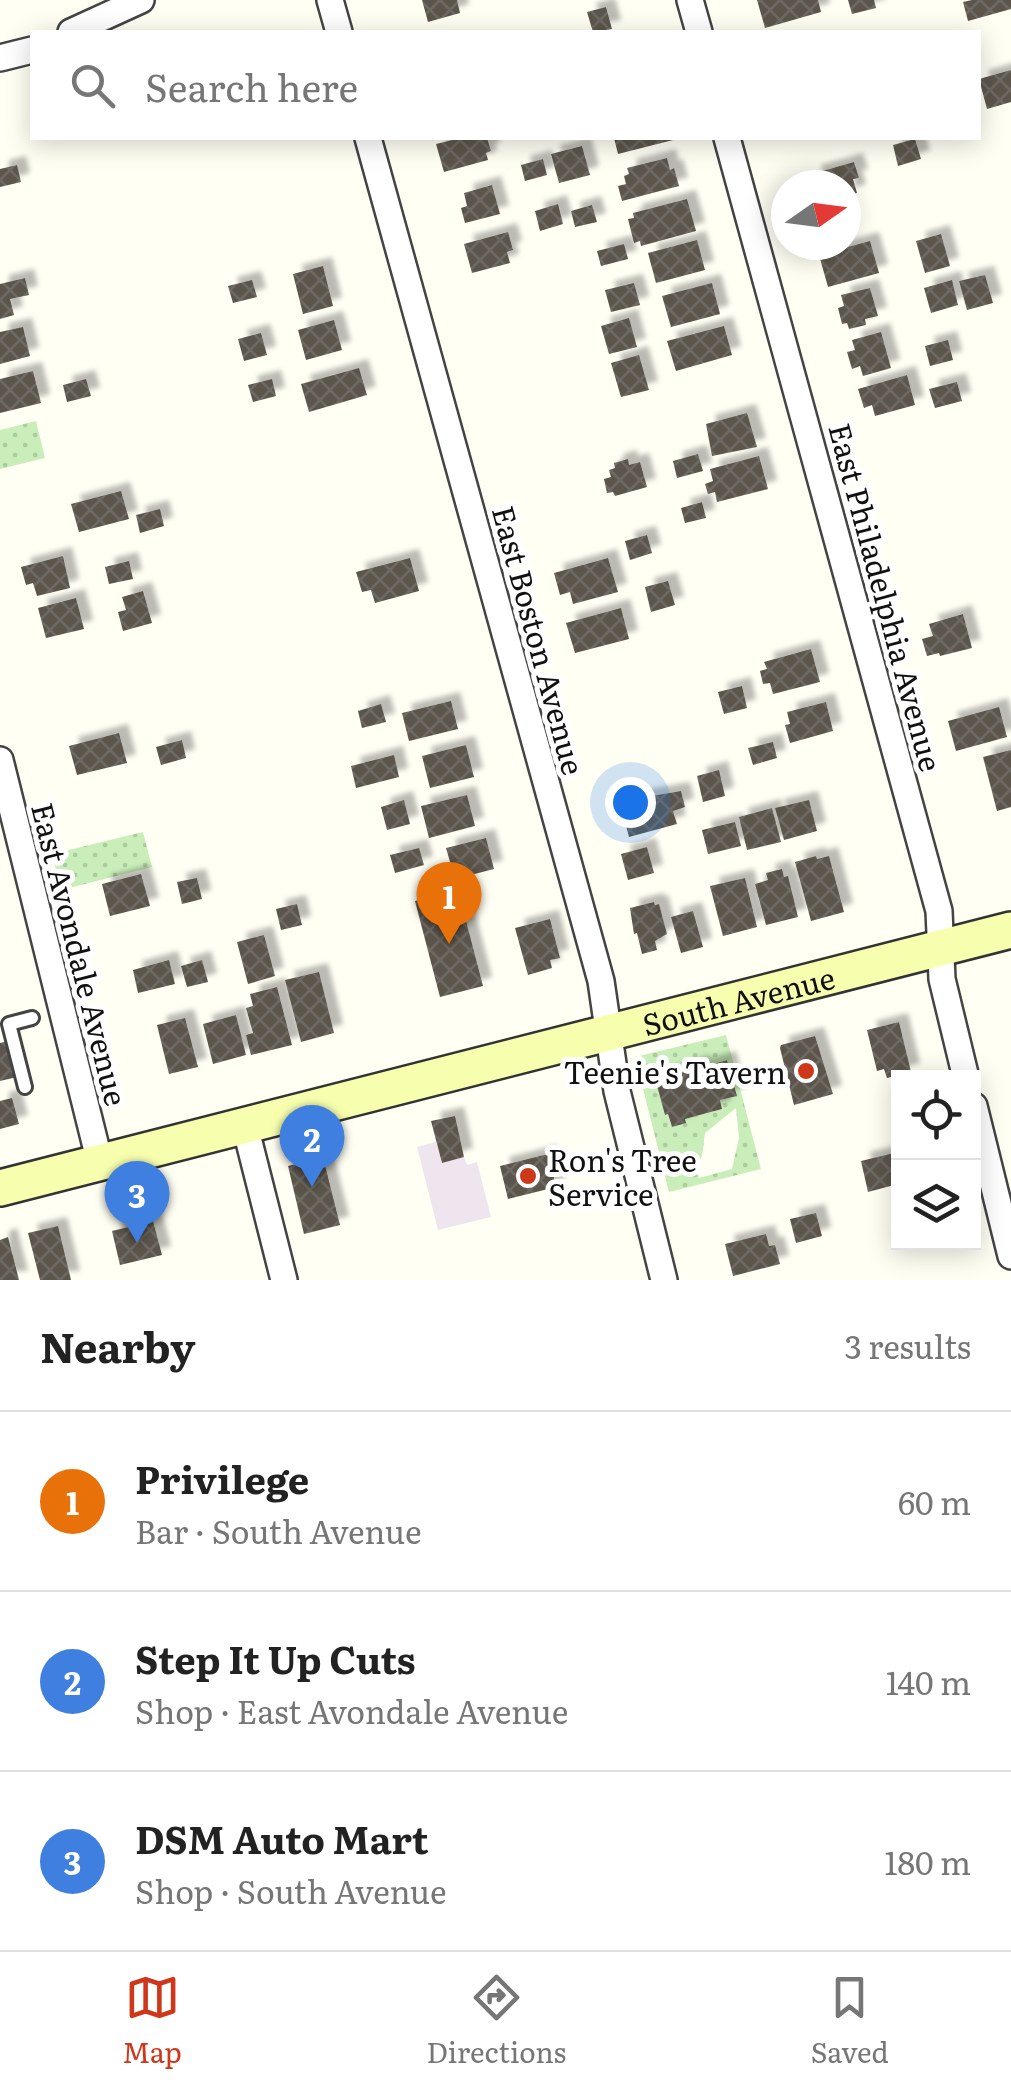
<!DOCTYPE html>
<html lang="en">
<head>
<meta charset="utf-8">
<style>
	body { margin:0; font-family:Literata,serif; background:#f6f6f6; color:#222 }
	.controls { position:absolute; right:30px; bottom:30px; display:grid; overflow:hidden; border-radius:0px; box-shadow:0 5px 25px #0003 }
	.controls button { width:90px; height:90px; display:grid; place-items:center; padding:0; border:0; border-bottom:2px solid #e0e0e0; background:#fff; color:#222; font:50px sans-serif }
	.compass { position:absolute; left:771px; top:170px; width:90px; height:90px; border-radius:50%; background:#fff; box-shadow:0 5px 25px #0003; rotate:76deg }
	.you { position:absolute; left:630px; top:802px; width:35px; height:35px; margin:-25px; border:8px solid #fff; border-radius:50%; background:#1a73e8; box-shadow:0 0 0 15px #1a73e833 }
	.badge { display:grid; place-items:center; width:65px; height:65px; border-radius:50%; background:#cf371a; color:#fff; font-size:32px; font-weight:700 }
	.pin { position:absolute; translate:-50% -82px; filter:drop-shadow(0 2px 5px #0008) }
	.pin::after { content:''; position:absolute; top:52px; width:35px; height:30px; background:inherit; clip-path:polygon(0 0,100% 0,50% 100%) }
	.list { margin:0; padding:0; list-style:none }
	h2 { display:flex; justify-content:space-between; align-items:center; height:130px; margin:0; padding:0 40px; font-size:42px }
	h2 small { font-size:32px; font-weight:400; color:#767676 }
	.list li { display:grid; grid-template-columns:65px 1fr auto; gap:30px; align-items:center; box-sizing:border-box; height:180px; padding:0 40px; border-top:2px solid #e0e0e0 }
	.list b { display:block; font-size:38px; white-space:nowrap }
	.list p { margin:0; font-size:32px; white-space:nowrap; color:#767676 }
	.list em { font-size:32px; font-style:normal; color:#767676 }
	.icon { flex:none; width:55px; height:55px; fill:none; stroke:currentColor; stroke-width:2; stroke-linecap:round; stroke-linejoin:round }
	.map { position:relative; flex:none; width:1011px; height:1280px; overflow:hidden }
	.search { position:absolute; background:#fff; box-shadow:0 5px 25px #0003; left:30px; right:30px; top:30px; height:110px; display:flex; align-items:center; gap:25px; box-sizing:border-box; padding:0 35px; border-radius:0px; color:#767676; font-size:38px }
	.sheet { height:670px; background:#fff }
	nav { display:flex; justify-content:space-around; align-items:center; box-sizing:border-box; height:140px; border-top:2px solid #e0e0e0; background:#fff; font-size:28px; color:#767676 }
	nav a { display:grid; justify-items:center; gap:5px }
	nav .on { color:#cf371a }
	.map>svg:first-child { display:block }
</style>
</head>
<body>
<div class="map">
<svg width="1011" height="1280" viewBox="0 0 1011 1280">
	<defs>
		<pattern id="grass-dots" width="8" height="8" patternUnits="userSpaceOnUse" patternTransform="scale(2.5)"><rect width="8" height="8" fill="#c9eeb9"/><path d="M2 2h.1M6 6h.1" fill="none" stroke="#accb9e" stroke-width="1.8" stroke-linecap="round"/></pattern>
		<pattern id="building-cross-hatch" width="8" height="8" patternUnits="userSpaceOnUse" patternTransform="scale(2.5)"><rect width="8" height="8" fill="#5b554c"/><path d="M0 0l8 8M0 8l8-8" fill="none" stroke="#6e6962"/></pattern>
		<filter id="shadow"><feDropShadow dx="9" dy="-9" stdDeviation="2.5" flood-color="#0004"/></filter>
	</defs>
	<rect width="100%" height="100%" fill="#fffff4"/>
	<polygon fill="#efe5ee" points="436,1142 442,1163 464,1157 467,1165 477,1162 491,1217 438,1230 417,1147"/>
	<g fill="url(#grass-dots)" fill-rule="evenodd">
		<polygon points="36,421 45,458 0,469 0,430"/>
		<polygon points="143,832 152,867 61,890 52,854"/>
		<path d="M726 1035 761 1169 669 1192 635 1057ZM727 1060 737 1096 720 1100 722 1109 685 1119 671 1126 668 1114H665L656 1078 699 1064 701 1067ZM736 1108 739 1138 732 1169 699 1178 696 1167 702 1156 705 1133Z"/>
	</g>
	<g fill="url(#building-cross-hatch)" filter="url(#shadow)">
		<polygon points="422,0 457,0 460,13 428,22"/>
		<polygon points="757,0 818,0 821,12 765,28"/>
		<polygon points="848,0 874,0 876,8 852,14"/>
		<polygon points="972,0 1011,0 1011,9 968,21 963,2"/>
		<polygon points="606,7 612,29 593,32 587,12"/>
		<polygon points="1011,70 1011,102 987,109 979,79"/>
		<polygon points="461,138 487,138 491,151 486,153 488,160 444,172 436,144"/>
		<polygon points="614,138 677,138 677,139 618,154"/>
		<polygon points="915,139 921,159 898,166 893,145"/>
		<polygon points="582,146 590,175 559,183 551,154"/>
		<polygon points="667,158 670,170 674,168 679,186 622,201 618,186 626,184 624,176 629,174 627,168"/>
		<polygon points="543,159 547,175 525,181 521,165"/>
		<polygon points="854,162 859,178 853,179 857,193 846,196 846,185 815,185 812,174"/>
		<polygon points="17,165 21,182 0,187 0,169"/>
		<polygon points="492,185 500,214 465,223 461,208 467,206 464,193"/>
		<polygon points="687,199 696,231 641,246 640,241 634,243 628,219 634,218 633,213"/>
		<polygon points="558,204 563,224 540,231 535,211"/>
		<polygon points="592,205 597,222 575,227 571,211"/>
		<polygon points="508,232 513,250 507,252 510,263 472,273 464,244"/>
		<polygon points="941,234 950,266 925,273 916,241"/>
		<polygon points="697,240 705,270 656,283 648,253"/>
		<polygon points="870,241 879,273 828,287 819,255"/>
		<polygon points="624,244 628,259 601,266 597,251"/>
		<polygon points="323,266 333,306 303,314 293,274"/>
		<polygon points="985,275 993,303 967,310 959,281"/>
		<polygon points="25,278 29,295 10,299 14,315 0,319 0,284"/>
		<polygon points="252,280 257,297 233,303 228,286"/>
		<polygon points="952,280 958,305 931,313 924,288"/>
		<polygon points="634,283 640,305 611,312 605,290"/>
		<polygon points="712,283 720,314 671,327 662,296"/>
		<polygon points="870,288 878,316 865,319 866,325 849,329 847,323 842,324 838,308 844,306 841,295"/>
		<polygon points="629,318 637,347 609,354 601,326"/>
		<polygon points="334,320 342,350 306,360 298,330"/>
		<polygon points="724,326 732,355 676,371 667,341"/>
		<polygon points="23,327 30,356 0,364 0,332"/>
		<polygon points="881,332 891,368 863,376 860,366 852,369 847,352 855,350 852,340"/>
		<polygon points="261,333 267,355 244,361 238,339"/>
		<polygon points="948,340 953,360 930,366 925,346"/>
		<polygon points="639,355 649,390 621,397 611,363"/>
		<polygon points="359,368 367,395 309,412 301,384"/>
		<polygon points="33,371 41,403 0,413 0,379"/>
		<polygon points="907,375 915,405 875,416 872,405 864,408 858,389"/>
		<polygon points="86,379 91,396 67,402 63,385"/>
		<polygon points="272,379 276,396 253,402 248,385"/>
		<polygon points="957,382 962,401 935,408 929,389"/>
		<polygon points="747,413 757,447 712,456 706,424"/>
		<polygon points="698,454 703,471 677,478 673,461"/>
		<polygon points="759,456 768,489 717,502 715,492 708,494 705,484 713,481 710,469"/>
		<polygon points="628,459 629,465 640,462 647,487 615,496 613,492 607,493 604,479 611,477 609,470 615,468 614,463"/>
		<polygon points="121,491 129,519 79,532 71,504"/>
		<polygon points="702,502 706,518 685,523 681,508"/>
		<polygon points="160,509 164,526 140,533 136,515"/>
		<polygon points="647,535 652,553 630,560 625,541"/>
		<polygon points="63,556 70,588 37,596 33,583 26,585 21,567"/>
		<polygon points="410,558 419,591 375,603 371,590 362,592 356,572"/>
		<polygon points="608,558 618,592 573,604 570,592 560,595 554,573"/>
		<polygon points="129,561 133,579 109,584 105,567"/>
		<polygon points="668,581 675,605 651,612 645,587"/>
		<polygon points="143,591 152,623 123,631 118,612 126,610 122,597"/>
		<polygon points="76,598 84,629 46,638 38,608"/>
		<polygon points="621,608 629,639 575,653 566,623"/>
		<polygon points="963,614 972,648 940,656 939,653 927,656 922,639 933,636 929,624"/>
		<polygon points="811,649 820,682 773,694 770,683 763,684 760,671 767,669 764,662"/>
		<polygon points="742,686 747,708 724,714 718,692"/>
		<polygon points="451,701 458,729 409,741 402,713"/>
		<polygon points="826,702 833,731 790,743 785,725 790,724 787,712"/>
		<polygon points="381,704 386,722 362,728 358,711"/>
		<polygon points="999,707 1007,737 956,751 948,721"/>
		<polygon points="119,733 127,763 77,775 69,746"/>
		<polygon points="182,740 186,758 161,765 156,747"/>
		<polygon points="773,742 777,758 753,765 748,748"/>
		<polygon points="466,745 474,777 430,788 422,756"/>
		<polygon points="1011,750 1011,807 997,811 983,757"/>
		<polygon points="394,755 399,777 356,788 351,766"/>
		<polygon points="719,770 725,796 703,802 697,776"/>
		<polygon points="681,791 685,807 673,811 677,824 629,837 621,807 641,801 640,798"/>
		<polygon points="467,795 475,826 429,838 421,806"/>
		<polygon points="404,800 410,824 387,830 381,807"/>
		<polygon points="809,800 817,831 784,840 775,808"/>
		<polygon points="772,808 781,842 747,850 739,817"/>
		<polygon points="735,822 741,846 708,854 702,830"/>
		<polygon points="486,838 494,869 455,879 446,848"/>
		<polygon points="647,847 654,873 628,880 621,854"/>
		<polygon points="419,848 424,865 395,873 390,855"/>
		<polygon points="816,856 817,859 829,856 844,912 811,921 795,862"/>
		<polygon points="782,869 784,877 788,876 798,917 766,925 755,884 768,880 766,873"/>
		<polygon points="141,874 150,906 110,916 102,884"/>
		<polygon points="197,878 202,899 182,904 177,882"/>
		<polygon points="745,878 757,927 723,936 710,886"/>
		<polygon points="458,890 483,986 440,997 415,901"/>
		<polygon points="654,902 655,905 659,904 667,934 655,941 657,950 642,954 637,933 634,934 630,908"/>
		<polygon points="297,904 302,925 281,930 276,909"/>
		<polygon points="693,911 703,947 681,953 671,917"/>
		<polygon points="550,919 560,958 550,960 552,968 528,975 515,928"/>
		<polygon points="264,935 275,976 248,984 237,942"/>
		<polygon points="169,960 175,984 138,993 133,970"/>
		<polygon points="202,960 208,982 187,987 181,966"/>
		<polygon points="319,972 334,1033 301,1042 285,980"/>
		<polygon points="277,987 292,1045 251,1055 246,1035 253,1033 246,1008 253,1006 250,994"/>
		<polygon points="236,1015 246,1055 213,1064 203,1024"/>
		<polygon points="185,1018 198,1067 169,1074 157,1025"/>
		<polygon points="899,1022 911,1072 887,1078 884,1069 877,1071 867,1030"/>
		<polygon points="815,1036 833,1094 794,1105 780,1048 781,1045"/>
		<polygon points="8,1041 17,1077 0,1081 0,1043"/>
		<polygon points="727,1060 737,1096 720,1100 722,1109 685,1119 686,1123 672,1127 668,1114 665,1115 655,1078 700,1064 701,1067"/>
		<polygon points="12,1098 19,1124 0,1129 0,1101"/>
		<polygon points="455,1116 464,1157 442,1163 431,1121"/>
		<polygon points="898,1152 898,1184 868,1192 861,1161"/>
		<polygon points="548,1154 556,1187 508,1199 500,1166"/>
		<polygon points="323,1157 340,1225 304,1234 288,1166"/>
		<polygon points="816,1213 822,1236 796,1243 790,1219"/>
		<polygon points="153,1221 162,1255 120,1265 112,1231"/>
		<polygon points="58,1226 71,1280 40,1280 28,1233"/>
		<polygon points="766,1234 769,1246 775,1245 780,1264 733,1276 725,1244"/>
		<polygon points="8,1237 19,1280 0,1280 0,1240"/>
	</g>
	<g fill="none" stroke-linecap="round" stroke-linejoin="round">
		<g stroke="#444" stroke-width="18">
			<polyline id="service" points="25,1087 9,1024 32,1018"/>
		</g>
		<g stroke="#444" stroke-width="30">
			<g id="minor">
				<polyline points="330,0 339,32"/>
				<polyline points="690,0 699,32"/>
				<polyline points="71,32 141,0"/>
				<polyline points="0,58 32,50"/>
				<polyline points="368,138 601,981 617,1091 664,1280"/>
				<polyline points="727,138 939,911 942,979 966,1078"/>
				<polyline points="0,760 100,1163"/>
				<polyline points="974,1106 1011,1256"/>
				<polyline points="245,1126 284,1280"/>
			</g>
		</g>
		<g stroke="#333" stroke-width="40">
			<g id="secondary">
				<path id="s1" d="M0 1188 1011 930"/>
			</g>
		</g>
		<use href="#service" stroke="#fff" stroke-width="12"/>
		<use href="#minor" stroke="#fff" stroke-width="25"/>
		<use href="#secondary" stroke="#f7ffaf" stroke-width="35"/>
	</g>
	<g fill="#cf371a" stroke="#fff" stroke-width="4">
		<circle cx="806" cy="1071" r="10"/>
		<circle cx="528" cy="1176" r="10"/>
	</g>
	<g text-anchor="middle" dominant-baseline="central" stroke-width="10" stroke-linejoin="round" paint-order="stroke">
		<g font-size="30" fill="#111" stroke="#fff">
			<text transform="translate(887 597) rotate(75)">East Philadelphia Avenue</text>
			<text transform="translate(540 640) rotate(75)">East Boston Avenue</text>
			<text transform="translate(81 954) rotate(76)">East Avondale Avenue</text>
			<text stroke="none"><textPath href="#s1" startOffset="762">South Avenue</textPath></text>
		</g>
		<g font-size="30" fill="#111" stroke="#fff" text-anchor="end">
			<text x="786" y="1071">Teenie's Tavern</text>
			<text x="548" y="1159" text-anchor="start">Ron's Tree<tspan x="548" dy="34">Service</tspan></text>
		</g>
	</g>
</svg>
<div class="controls">
<button><svg class="icon" aria-label="locate" viewBox="0 0 24 24"><circle cx="12" cy="12" r="6"/><path d="M12 2v4M12 18v4M2 12h4M18 12h4"/></svg></button>
<button><svg class="icon" aria-label="layers" viewBox="0 0 24 24"><path d="M12 4l9 5-9 5-9-5zM3 14l9 5 9-5"/></svg></button>
</div>
<svg class="compass" viewBox="-18 -18 36 36"><path d="M0-13l5 13h-10z" fill="#e53935"/><path d="M0 13l5-13h-10z" fill="#767676"/></svg>
<div class="you"></div>
<div class="pin badge" style="left:449px;top:944px;background:#e8710a">1</div>
<div class="pin badge" style="left:312px;top:1187px;background:#3f7fe0">2</div>
<div class="pin badge" style="left:137px;top:1243px;background:#3f7fe0">3</div>
<div class="search"><svg class="icon" aria-label="search" viewBox="0 0 24 24"><circle cx="10" cy="10" r="6"/><path d="M15 15l6 6"/></svg>Search here</div>
</div>
<section class="sheet">
<h2>Nearby<small>3 results</small></h2>
<ul class="list">
<li><span class="badge" style="background:#e8710a">1</span><div><b>Privilege</b><p>Bar · South Avenue</p></div><em>60 m</em></li>
<li><span class="badge" style="background:#3f7fe0">2</span><div><b>Step It Up Cuts</b><p>Shop · East Avondale Avenue</p></div><em>140 m</em></li>
<li><span class="badge" style="background:#3f7fe0">3</span><div><b>DSM Auto Mart</b><p>Shop · South Avenue</p></div><em>180 m</em></li>
</ul>
</section>
<nav>
<a class="on"><svg class="icon" aria-label="map" viewBox="0 0 24 24"><path d="M3 6l6-2 6 2 6-2v14l-6 2-6-2-6 2zM9 4v14M15 6v14"/></svg>Map</a>
<a><svg class="icon" aria-label="directions" viewBox="0 0 24 24"><path d="M12 3l9 9-9 9-9-9zM9 14v-3h6M13 9l2 2-2 2"/></svg>Directions</a>
<a><svg class="icon" aria-label="saved" viewBox="0 0 24 24"><path d="M7 4h10v16l-5-4-5 4z"/></svg>Saved</a>
</nav>
</body>
</html>
